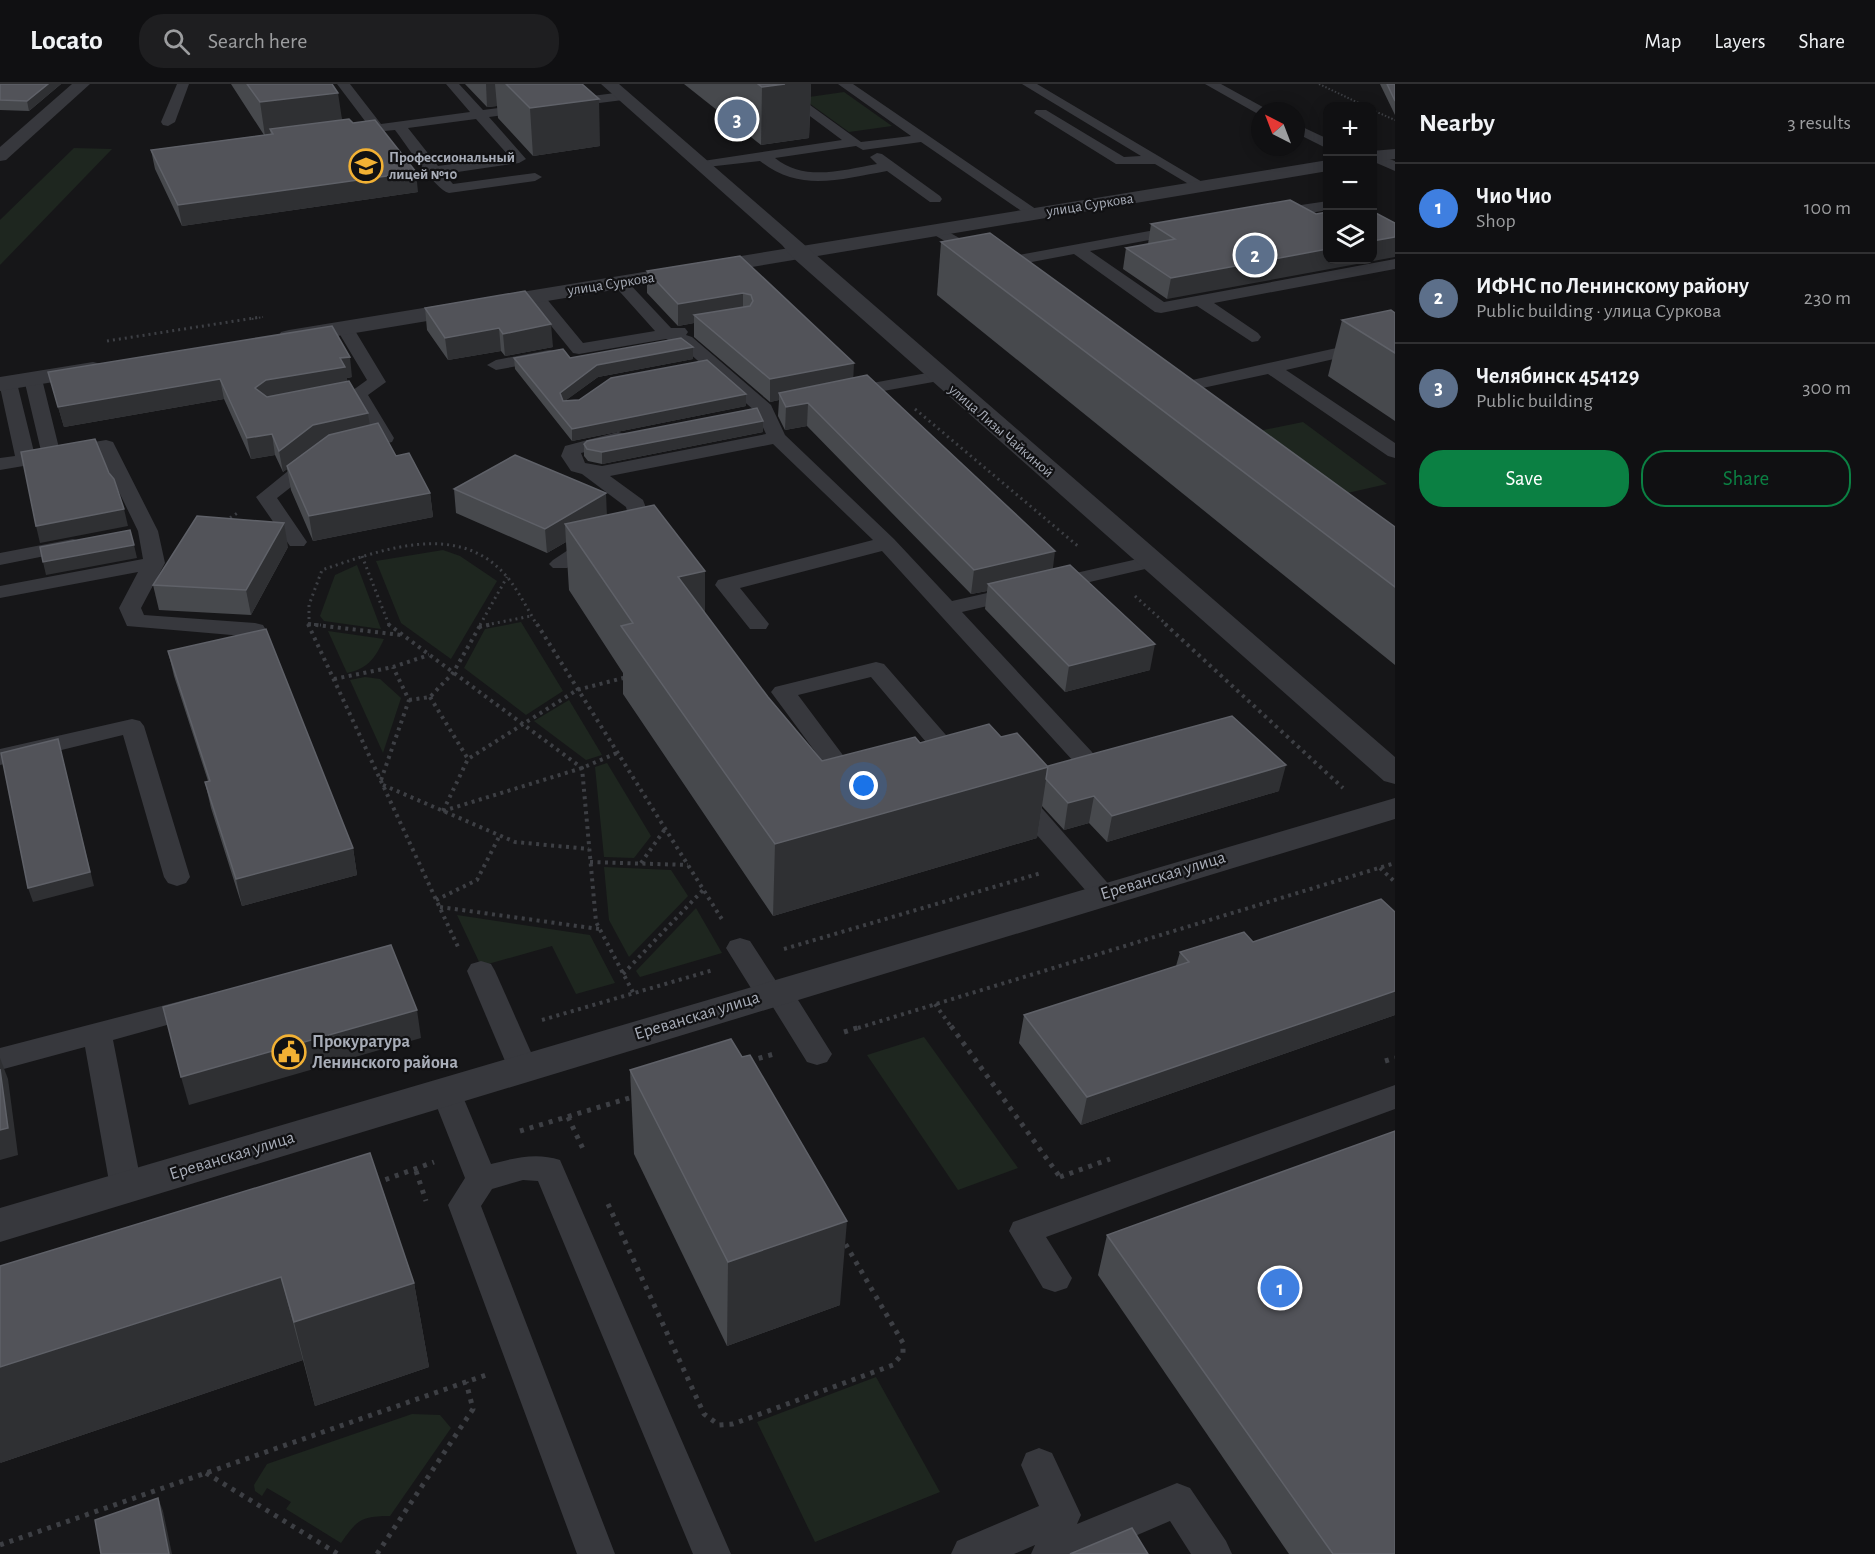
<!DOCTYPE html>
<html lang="en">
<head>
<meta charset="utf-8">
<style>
	body { margin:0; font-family:"Alegreya Sans",sans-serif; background:#1e1e20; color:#f1f3f6 }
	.controls { position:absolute; right:18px; top:18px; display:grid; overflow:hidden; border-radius:12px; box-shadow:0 3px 15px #0003 }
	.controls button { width:54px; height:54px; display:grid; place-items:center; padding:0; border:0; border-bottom:2px solid #303032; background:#101012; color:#f1f3f6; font:30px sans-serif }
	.compass { position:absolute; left:1251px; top:18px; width:54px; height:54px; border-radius:50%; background:#101012; box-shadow:0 3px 15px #0003; rotate:318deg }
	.you { position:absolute; left:864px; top:702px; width:21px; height:21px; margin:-15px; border:4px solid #fff; border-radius:50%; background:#1a73e8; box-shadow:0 0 0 9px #1a73e833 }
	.badge { display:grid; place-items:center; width:39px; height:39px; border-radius:50%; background:#0b8043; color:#fff; font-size:20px; font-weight:700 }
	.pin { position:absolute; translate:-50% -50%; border:3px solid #fff; box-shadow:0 2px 6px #0006 }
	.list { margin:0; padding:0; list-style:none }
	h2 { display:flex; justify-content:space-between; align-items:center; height:78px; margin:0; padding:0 24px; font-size:26px }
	h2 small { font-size:20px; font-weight:400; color:#9c9d9f }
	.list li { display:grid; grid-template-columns:39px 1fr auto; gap:18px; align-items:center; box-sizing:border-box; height:90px; padding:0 24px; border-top:2px solid #303032 }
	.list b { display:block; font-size:22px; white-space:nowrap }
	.list p { margin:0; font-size:20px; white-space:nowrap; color:#9c9d9f }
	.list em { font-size:20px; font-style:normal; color:#9c9d9f }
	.actions { display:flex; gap:12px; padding:18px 24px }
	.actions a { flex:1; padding:14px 0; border:2px solid #0b8043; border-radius:24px; text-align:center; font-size:21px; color:#0b8043 }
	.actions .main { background:#0b8043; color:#fff }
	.icon { flex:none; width:33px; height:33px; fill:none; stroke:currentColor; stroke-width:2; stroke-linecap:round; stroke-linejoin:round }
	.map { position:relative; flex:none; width:1395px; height:1470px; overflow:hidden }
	header { display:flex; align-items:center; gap:36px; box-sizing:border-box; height:84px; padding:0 30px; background:#101012; border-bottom:2px solid #303032 }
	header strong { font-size:28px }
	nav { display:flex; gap:33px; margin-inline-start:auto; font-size:21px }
	.search { width:420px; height:54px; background:#1e1e20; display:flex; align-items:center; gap:15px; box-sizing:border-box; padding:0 21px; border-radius:24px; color:#9c9d9f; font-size:22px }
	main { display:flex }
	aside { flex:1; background:#101012 }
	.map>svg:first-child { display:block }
</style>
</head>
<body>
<header>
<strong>Locato</strong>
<div class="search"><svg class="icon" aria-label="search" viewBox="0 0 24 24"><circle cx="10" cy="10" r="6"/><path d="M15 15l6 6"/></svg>Search here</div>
<nav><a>Map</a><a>Layers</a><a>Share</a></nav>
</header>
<main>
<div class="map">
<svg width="1395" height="1470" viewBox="0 0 1395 1470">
	<rect width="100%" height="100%" fill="#161618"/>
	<g fill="#1e261f">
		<polygon points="844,8 892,42 849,48 802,14"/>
		<polygon points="74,64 112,65 0,181 0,136"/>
		<polygon points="1303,338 1387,400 1343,410 1259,347"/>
		<polygon points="443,466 460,472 497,497 451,575 401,539 376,477"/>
		<polygon points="357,481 381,545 324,537 320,532 335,491"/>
		<polygon points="521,538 563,607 526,631 464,584 485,545"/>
		<path d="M328 547 384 555C375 574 369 584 347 589Z"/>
		<polygon points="365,593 380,595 401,614 383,669 350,596"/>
		<polygon points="569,616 602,671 586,676 534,637"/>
		<polygon points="607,679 651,752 634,774 604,773 595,683"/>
		<polygon points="604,783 671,786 688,812 629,873 609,836"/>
		<polygon points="696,824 722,869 640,893 636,887"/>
		<polygon points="457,831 590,851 615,899 576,910 552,862 481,882"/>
		<polygon points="924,953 1018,1084 958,1106 867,971"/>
		<polygon points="876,1293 940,1408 815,1458 757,1338"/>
		<path d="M412 1330 440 1331 451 1344 390 1432C361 1432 357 1436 341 1459L286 1425 291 1418 267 1404 262 1412 255 1407 254 1401 267 1380Z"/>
	</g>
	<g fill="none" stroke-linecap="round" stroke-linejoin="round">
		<g stroke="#3d3f44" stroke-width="2" stroke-dasharray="1.5 2" stroke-linecap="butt">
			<polyline points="1319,0 1365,22"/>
			<polyline points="1372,26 1395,36"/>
			<polyline points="252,235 263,233"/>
		</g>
		<g stroke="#3d3f44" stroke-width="3" stroke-dasharray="2 4" stroke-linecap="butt">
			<polyline points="107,257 261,233"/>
			<polyline points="915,325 1079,463"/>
			<polyline points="225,437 239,428"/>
			<polyline points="362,472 389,541"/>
			<polyline points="1135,512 1167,541"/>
			<polyline points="308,540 321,541"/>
			<path d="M309 541V521L322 486C381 466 460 435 508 494 519 508 528 526 537 541"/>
			<polyline points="480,541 507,493"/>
			<polyline points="486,541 531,532"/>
		</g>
		<g stroke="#3d3f44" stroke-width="4" stroke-dasharray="3 4.5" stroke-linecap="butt">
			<polyline points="308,540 401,551"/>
			<polyline points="308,540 459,865"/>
			<polyline points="388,540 582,684 596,838 635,912"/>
			<polyline points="537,540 723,837"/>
			<polyline points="1165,540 1343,704"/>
			<polyline points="479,543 493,540"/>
			<polyline points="334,595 393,583 429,571"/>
			<polyline points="430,613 468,675"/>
			<polyline points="409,616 430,613 453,589 481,540"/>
			<polyline points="381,696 409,616 393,583"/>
			<polyline points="383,701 515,758 589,765"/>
			<polyline points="443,727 468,675 577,606 627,593"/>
			<polyline points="443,727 582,684 617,669"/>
			<polyline points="590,778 688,781"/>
			<polyline points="641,779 665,745"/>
			<polyline points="1380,784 1395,798"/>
			<polyline points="436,816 477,796 500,751"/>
			<polyline points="440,823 599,845"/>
			<polyline points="784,865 1041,789"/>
			<polyline points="623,890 703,806"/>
			<polyline points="935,920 952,944"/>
			<polyline points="542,936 713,886"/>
			<polyline points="858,944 1395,779"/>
		</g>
		<g stroke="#3d3f44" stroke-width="5" stroke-dasharray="4 6" stroke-linecap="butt">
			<polyline points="951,942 1060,1093"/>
			<polyline points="844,948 863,942"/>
			<polyline points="749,977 774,970"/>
			<polyline points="1385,977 1395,974"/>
			<polyline points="568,1033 584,1067"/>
			<polyline points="520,1047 636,1012"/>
			<polyline points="416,1087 426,1117"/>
			<polyline points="1060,1093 1110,1075"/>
			<polyline points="376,1099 434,1078"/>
			<polyline points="608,1120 704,1330 719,1341 733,1340 893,1281 903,1269 903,1259 842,1154"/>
			<polyline points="206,1389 338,1470"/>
			<polyline points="0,1461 486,1291"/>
			<polyline points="377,1470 473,1325 466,1298"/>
		</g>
		<g fill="#37383d" fill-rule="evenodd">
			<polygon points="177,0 189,0 175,38 168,42 163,41 161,38"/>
			<path d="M337 0H350L381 40 470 28 446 0H459L483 26 623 8 630 12 623 16 489 33 526 75 519 79 444 90 453 100 535 89 542 93 535 97 449 109C435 106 406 60 395 46L342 51V45L368 41ZM476 35 509 72 438 82 408 44Z"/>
			<path d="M767 0H781L861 58 911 52 838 0H853L1043 130 1040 133H1030L921 58 863 66 856 62 775 74C804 98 843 86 877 80L870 73 877 69 882 70 940 112 942 115 940 118H930L887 87C841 95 800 109 760 77L698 84 696 81 703 77 842 56Z"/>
			<polygon points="1022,0 1037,0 1209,102 1207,105 1197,105 1155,80 1116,80 1034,29 1036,26 1046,26 1124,73 1141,72"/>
			<polygon points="1205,0 1221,0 1270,27 1260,27 1258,30"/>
			<polygon points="1296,40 1328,55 1328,65 1296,49"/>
			<polygon points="1372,69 1395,77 1395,87 1372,77"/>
			<polygon points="1328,117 1328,126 1274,135 1266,130 1274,125"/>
			<polygon points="936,141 997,175 1182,141 1187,143 1190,146 1187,149 1090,167 1164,218 1395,175 1395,185 1214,219 1258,249 1261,253 1258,257 1252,258 1197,222 1161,229 1155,228 1074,170 995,185 989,183 931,149 928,146 931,143"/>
			<polygon points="620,194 626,196 671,244 685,244 688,248 686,251 692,253 771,321 785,351 894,455 952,517 1151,472 1158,474 1162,478 1158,482 962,528 1092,668 1095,673 1092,678 1083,681 1074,678 882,467 740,504 769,540 766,545 750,545 715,501 718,496 873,456 773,360 610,392 643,416 648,429 567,484 553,484 549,480 553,476 627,427 626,423 582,390 571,387 561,372 565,362 618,348 625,350 627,354 625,358 581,369 585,379 602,382 766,350 756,328 680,261 666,255 579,270 573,269 527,212 529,208 541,208 583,259 655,247 612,199"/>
			<polygon points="345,239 351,240 386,298 368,311 394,354 392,358 367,364 357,358 360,354 374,351 349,309 367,296 336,244"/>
			<polygon points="1395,251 1395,261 1286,286 1395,359 1395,374 1388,372 1268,290 1165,312 1156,307 1165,302"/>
			<polygon points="549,266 555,267 558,271 555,275 496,286 487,281 496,276"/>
			<polygon points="938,287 944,288 947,292 944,296 845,314 836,309 845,304"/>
			<polygon points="33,290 42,295 59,364 106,356 113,358 158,447 165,479 141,524 144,531 255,539 263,541 266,546 263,551 255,553 127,542 119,524 138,488 0,514 0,502 143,475 138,447 100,369 0,386 0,374 15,372 0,303 2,295 14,295 17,299 34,368 41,367 24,295"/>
			<polygon points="316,368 326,374 323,378 277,414 307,458 304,462 290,462 256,413 309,370"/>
			<polygon points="73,455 80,457 83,461 80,465 0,481 0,469"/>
			<polygon points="876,578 884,580 966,674 969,679 966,684 957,687 948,684 871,593 798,611 866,702 863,708 854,710 845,708 771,608 775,603"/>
			<polygon points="132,635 140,637 144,642 190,793 186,799 177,802 168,799 164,793 123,651 0,681 0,665"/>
			<polygon points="1016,703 1025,705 1112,804 1116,810 1112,816 1103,819 1094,816 1007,717 1003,711 1007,705"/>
			<polygon points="740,854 750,857 776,897 788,900 832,970 827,978 817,981 807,978 771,920 759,917 726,864 730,857"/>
			<polygon points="481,877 491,880 495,887 538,984 534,992 523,995 512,992 508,984 467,887 471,880"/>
			<polygon points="200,912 210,915 214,922 210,929 113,956 142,1103 137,1112 126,1116 115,1112 110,1103 85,963 0,986 0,964"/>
			<path d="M446 997 457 1000 461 1008 491 1080C515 1074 536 1068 560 1076L731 1470H693L538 1097 523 1096 492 1105 481 1122 615 1470H577L448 1121 465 1094 431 1008 435 1000Z"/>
			<polygon points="1395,1001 1395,1025 1046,1153 1072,1194 1067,1204 1055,1208 1043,1204 1009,1147 1013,1138"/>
			<polygon points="1039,1364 1052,1369 1081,1431 1077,1440 1177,1399 1190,1404 1226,1457 1232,1470 1191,1470 1170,1437 1093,1470 1031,1470 1035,1461 1014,1470 951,1470 957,1457 1039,1422 1021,1381 1026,1369"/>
		</g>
		<g fill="#37383d" fill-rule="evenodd">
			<polygon points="72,0 90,0 6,76 0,77 0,63"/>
			<polygon points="1395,65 1395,75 1372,78 1372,67"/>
			<polygon points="1328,76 1328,87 289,260 281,258 278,253 281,248 289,246"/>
			<polygon points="93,278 101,280 105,285 101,290 0,307 0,293"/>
			<polygon points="1395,714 1395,735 0,1158 0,1124"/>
		</g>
		<polygon fill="#37383d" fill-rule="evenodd" points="601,0 619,0 1395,673 1395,700 1384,697 792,173 782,161"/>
	</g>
	<g fill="#47494d">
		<polygon points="0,0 61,0 29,27 0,26"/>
		<polygon points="231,0 332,0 342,36 353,39 418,108 182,142 155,85 151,66 264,51"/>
		<polygon points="465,0 582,0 600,62 533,72 498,34 497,22 487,23"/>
		<polygon points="684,0 811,0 809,54 761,61"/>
		<polygon points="1380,0 1395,0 1395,31"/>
		<polygon points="1316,130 1167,215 1123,185 1126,164 1148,160 1151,140"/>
		<polygon points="941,158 1395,443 1395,581 937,211"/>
		<polygon points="740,172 853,294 1053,485 1150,586 1065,608 985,525 987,507 971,510 807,342 785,346 778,332 779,316 770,318 694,253 694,239 678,242 647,209 647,187"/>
		<polygon points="525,207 553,263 505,272 501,267 448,276 427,246 425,224"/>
		<polygon points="1395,229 1395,337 1328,292 1342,236"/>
		<polygon points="693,263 693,275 598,293 566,316 746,310 746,322 572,357 515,285 514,274 570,274"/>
		<polygon points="48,288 352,293 347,294 347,297 368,329 369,341 430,409 433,433 313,457 291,406 287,385 283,388 275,371 251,375 224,315 64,343"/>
		<polygon points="763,337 763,348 602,380 588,377 584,372 584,360"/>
		<polygon points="454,405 607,431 705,529 768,613 822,677 920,659 1001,653 1048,682 1279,707 1107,758 1089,739 1064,746 1042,722 1037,754 773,832 623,610 623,589 569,506 566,458 547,469 456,429"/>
		<polygon points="288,463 251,531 159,526 153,501"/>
		<polygon points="168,567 353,764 357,791 242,822 211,724 205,698 208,697 174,592"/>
		<polygon points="1395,828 1395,931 1081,1041 1019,959 1024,931 1176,882 1180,868 1253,858"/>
		<polygon points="630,986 840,1221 727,1262 634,1070"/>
		<polygon points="370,1069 414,1199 429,1283 315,1322 303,1276 0,1379"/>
		<polygon points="1107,1151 1395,1470 1289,1470 1098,1191"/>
	</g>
	<g fill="#2f3033">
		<polygon points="48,0 61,0 29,27 27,17"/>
		<polygon points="486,0 495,0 497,22 487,23"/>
		<polygon points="785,0 811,0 809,54 761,61 762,3"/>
		<polygon points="338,9 343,42 270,45 271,52 265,52 260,18"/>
		<polygon points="599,15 600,62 533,72 530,24"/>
		<polygon points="416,88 418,108 182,142 178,121"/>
		<polygon points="1395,153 1395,173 1167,215 1171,194 1328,165 1328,176 1372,176 1372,157"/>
		<polygon points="743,209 743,231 694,231 694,239 678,242 678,220"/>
		<polygon points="551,240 553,263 505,272 503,250"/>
		<polygon points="499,244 501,267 448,276 445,254"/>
		<polygon points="693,263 693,275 598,293 561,320 560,309 597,281"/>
		<polygon points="350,273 352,293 347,294 348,304 270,317 255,304 266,296 340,274"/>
		<polygon points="854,279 853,301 779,309 779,316 770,318 770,295"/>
		<polygon points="220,295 224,315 64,343 58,323"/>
		<polygon points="746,310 746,322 572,357 572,345"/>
		<polygon points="808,319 807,342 785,346 786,323"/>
		<polygon points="368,329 371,349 287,382 287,385 283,388 279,367 313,341"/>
		<polygon points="763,337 763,348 602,380 602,368"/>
		<polygon points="272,350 275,371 251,375 247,354"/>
		<polygon points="430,409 433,433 313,457 309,432"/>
		<polygon points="606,409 607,433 565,440 566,458 547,469 545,445"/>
		<polygon points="124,425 128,442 40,459 36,442"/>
		<polygon points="284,439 288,463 251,531 246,506"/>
		<polygon points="134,461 137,474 46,491 43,478"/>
		<polygon points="1055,467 1052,492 988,500 987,507 971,510 974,486"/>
		<polygon points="705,487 705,554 678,493"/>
		<polygon points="1155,560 1150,586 1065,608 1069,582"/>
		<polygon points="58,655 94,802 33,818 28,804"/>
		<polygon points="1286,681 1279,707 1107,758 1112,732"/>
		<polygon points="1048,683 1037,754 773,832 775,760"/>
		<polygon points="1094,712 1089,739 1064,746 1068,719"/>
		<polygon points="353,764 357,791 242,822 236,795"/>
		<polygon points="1395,907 1395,931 1081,1041 1087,1013"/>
		<polygon points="417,926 421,954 189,1021 181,993"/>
		<polygon points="0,974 8,995 18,1071 0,1076"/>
		<polygon points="847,1137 840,1221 727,1262 728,1178"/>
		<polygon points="281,1193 303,1276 0,1379 0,1283"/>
		<polygon points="414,1199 429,1283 315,1322 294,1238"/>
		<polygon points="158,1414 163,1427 172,1470 169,1470"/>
	</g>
	<g fill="#525359" stroke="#5f6168" stroke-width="1.5">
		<polygon points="0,0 48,0 27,17 0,16"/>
		<polygon points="247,0 332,0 338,9 260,18"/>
		<polygon points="506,0 582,0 599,15 530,24"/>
		<polygon points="758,0 785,0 762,3"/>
		<polygon points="1387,0 1395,0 1395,17"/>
		<polygon points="349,35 353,39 375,36 416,88 178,121 151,66 273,50 270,45"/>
		<polygon points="1290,116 1316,130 1328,128 1328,165 1171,194 1126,164 1175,155 1151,140"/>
		<polygon points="1372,127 1395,139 1395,153 1372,157"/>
		<polygon points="990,149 1395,443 1395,503 941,158"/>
		<polygon points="740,172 854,279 770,295 694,231 750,222 753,217 751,211 743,209 678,220 647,187"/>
		<polygon points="525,207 551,240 503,250 499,244 445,254 425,224"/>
		<polygon points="1391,226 1395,229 1395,269 1342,236"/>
		<polygon points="332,242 350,273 340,274 345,283 266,296 255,304 267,313 349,297 368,329 313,341 279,367 272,350 247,354 220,295 58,323 48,288"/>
		<polygon points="681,254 693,263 597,281 560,309 563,317 579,316 611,294 707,276 746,310 572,345 514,274 563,265 570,274"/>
		<polygon points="867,291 1055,467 974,486 808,319 786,323 779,309"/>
		<polygon points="757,324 763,337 602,368 587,365 584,360 587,357"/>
		<polygon points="378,339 396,372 409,369 430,409 309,432 287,382 329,351"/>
		<polygon points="95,355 109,389 114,395 124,425 36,442 21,368"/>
		<polygon points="515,371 606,409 545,445 454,405"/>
		<polygon points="654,421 705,487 678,493 768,613 822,677 915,653 920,659 989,640 1001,653 1017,649 1048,683 775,760 621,542 633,539 565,440"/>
		<polygon points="197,432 284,439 246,506 153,501"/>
		<polygon points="130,446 134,461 43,478 40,463"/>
		<polygon points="1070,481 1155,560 1069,582 988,500"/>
		<polygon points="266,545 353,764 236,795 205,698 210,697 168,567"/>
		<polygon points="1232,632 1286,681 1112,732 1094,712 1068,719 1046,695 1048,682"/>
		<polygon points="58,655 90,788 28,804 1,669"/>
		<polygon points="1381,815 1395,828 1395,907 1087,1013 1024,931 1189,878 1180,868 1244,848 1253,858"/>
		<polygon points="391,861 417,926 181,993 163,923"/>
		<polygon points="731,955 742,973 750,971 847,1137 728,1178 630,986"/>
		<polygon points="0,985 8,1044 0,1046"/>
		<polygon points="1395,1047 1395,1470 1333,1470 1107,1151"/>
		<polygon points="370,1069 414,1199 294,1238 281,1193 0,1283 0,1182"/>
		<polygon points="158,1414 169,1470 101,1470 95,1436"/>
		<polygon points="1132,1444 1148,1470 1070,1470"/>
	</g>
	<defs>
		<g id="university-ring" transform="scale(1.725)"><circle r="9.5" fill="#111113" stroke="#f2b134" stroke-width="1.5"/><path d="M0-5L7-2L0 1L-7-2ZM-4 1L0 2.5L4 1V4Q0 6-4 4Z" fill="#f2b134"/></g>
		<g id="civic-ring" transform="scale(1.725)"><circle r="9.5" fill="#111113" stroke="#f2b134" stroke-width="1.5"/><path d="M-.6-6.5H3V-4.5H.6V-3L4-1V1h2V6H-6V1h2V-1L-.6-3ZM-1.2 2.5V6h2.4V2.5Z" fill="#f2b134"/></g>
	</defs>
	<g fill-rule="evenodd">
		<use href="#university-ring" x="366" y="82"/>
		<use href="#civic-ring" x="289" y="968"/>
	</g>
	<g text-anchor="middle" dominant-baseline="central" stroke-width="4.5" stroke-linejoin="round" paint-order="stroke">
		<g font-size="15" font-weight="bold" fill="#a8adb8" stroke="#111113" text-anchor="start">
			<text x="389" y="73">Профессиональный<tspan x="389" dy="17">лицей №10</tspan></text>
		</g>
		<g font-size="15" fill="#a8adb8" stroke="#111113">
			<text transform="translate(1090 121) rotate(-9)">улица Суркова</text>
			<text transform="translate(611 200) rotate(-9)">улица Суркова</text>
			<text transform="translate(1001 347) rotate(41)">улица Лизы Чайкиной</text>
		</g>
		<g font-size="18" fill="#a8adb8" stroke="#111113">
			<text transform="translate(1163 792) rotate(-17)">Ереванская улица</text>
			<text transform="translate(697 932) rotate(-17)">Ереванская улица</text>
			<text transform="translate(232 1072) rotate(-17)">Ереванская улица</text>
		</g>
		<g font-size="18" font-weight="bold" fill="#a8adb8" stroke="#111113" text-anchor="start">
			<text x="312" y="958">Прокуратура<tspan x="312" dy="21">Ленинского района</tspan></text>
		</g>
	</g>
</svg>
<div class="controls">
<button>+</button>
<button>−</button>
<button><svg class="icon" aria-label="layers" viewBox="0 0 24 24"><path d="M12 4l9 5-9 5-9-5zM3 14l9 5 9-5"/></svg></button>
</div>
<svg class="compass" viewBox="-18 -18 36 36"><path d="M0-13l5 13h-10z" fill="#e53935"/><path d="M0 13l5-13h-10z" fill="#9c9d9f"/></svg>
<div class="you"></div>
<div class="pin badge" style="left:1280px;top:1204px;background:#3f7fe0">1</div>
<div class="pin badge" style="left:1255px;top:171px;background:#5c6f8a">2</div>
<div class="pin badge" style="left:737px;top:35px;background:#5c6f8a">3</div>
</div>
<aside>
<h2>Nearby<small>3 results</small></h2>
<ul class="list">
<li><span class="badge" style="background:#3f7fe0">1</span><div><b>Чио Чио</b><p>Shop</p></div><em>100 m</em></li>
<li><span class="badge" style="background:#5c6f8a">2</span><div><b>ИФНС по Ленинскому району</b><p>Public building · улица Суркова</p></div><em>230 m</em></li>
<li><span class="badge" style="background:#5c6f8a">3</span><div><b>Челябинск 454129</b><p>Public building</p></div><em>300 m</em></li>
</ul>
<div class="actions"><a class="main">Save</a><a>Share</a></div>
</aside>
</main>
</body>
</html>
